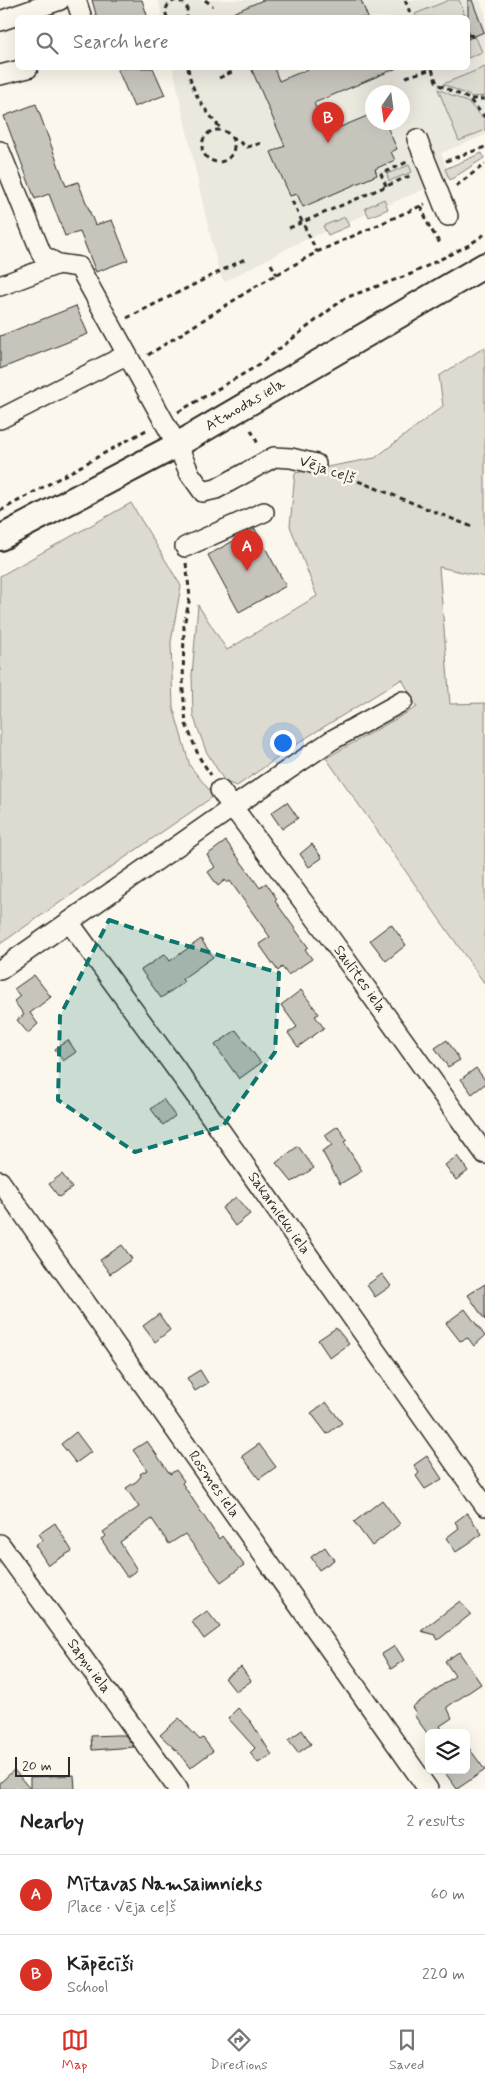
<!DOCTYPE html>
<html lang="en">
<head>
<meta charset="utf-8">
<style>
	body { margin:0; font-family:Mynerve,sans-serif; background:#f6f6f6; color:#222 }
	.controls { position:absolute; right:15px; bottom:15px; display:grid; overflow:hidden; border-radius:8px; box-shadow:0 5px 20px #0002 }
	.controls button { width:45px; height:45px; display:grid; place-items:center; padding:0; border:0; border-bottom:1px solid #e0e0e0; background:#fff; color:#222; font:25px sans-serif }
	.compass { position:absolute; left:365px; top:85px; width:45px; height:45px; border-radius:50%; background:#fff; box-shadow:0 5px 20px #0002; rotate:193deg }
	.scale { position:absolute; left:15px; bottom:12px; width:55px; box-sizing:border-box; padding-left:5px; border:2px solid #2b2b2b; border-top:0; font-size:14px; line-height:18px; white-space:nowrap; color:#2b2b2b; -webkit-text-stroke:4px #fbf7ec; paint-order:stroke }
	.you { position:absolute; left:282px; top:742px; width:18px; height:18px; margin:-12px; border:4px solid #fff; border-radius:50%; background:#1a73e8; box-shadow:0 0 0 8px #1a73e833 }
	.badge { display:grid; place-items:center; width:32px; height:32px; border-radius:50%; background:#d93025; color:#fff; font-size:16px; font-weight:700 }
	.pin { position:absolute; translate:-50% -41px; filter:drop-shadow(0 1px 2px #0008) }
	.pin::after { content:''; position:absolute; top:26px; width:18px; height:15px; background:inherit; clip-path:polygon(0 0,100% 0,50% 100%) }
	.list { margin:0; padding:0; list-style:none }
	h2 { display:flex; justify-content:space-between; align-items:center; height:65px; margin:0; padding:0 20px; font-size:21px }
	h2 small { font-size:16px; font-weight:400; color:#767676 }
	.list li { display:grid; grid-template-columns:32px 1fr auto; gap:15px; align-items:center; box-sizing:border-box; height:80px; padding:0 20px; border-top:1px solid #e0e0e0 }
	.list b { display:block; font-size:19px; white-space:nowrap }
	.list p { margin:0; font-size:16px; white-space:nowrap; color:#767676 }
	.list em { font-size:16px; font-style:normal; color:#767676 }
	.icon { flex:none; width:28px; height:28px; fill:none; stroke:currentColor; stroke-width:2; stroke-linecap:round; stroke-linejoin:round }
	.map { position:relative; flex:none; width:485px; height:1789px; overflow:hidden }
	.search { position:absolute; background:#fff; box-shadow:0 5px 20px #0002; left:15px; right:15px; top:15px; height:55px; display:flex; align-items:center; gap:12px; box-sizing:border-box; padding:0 18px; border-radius:8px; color:#767676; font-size:19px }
	.sheet { height:225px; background:#fff }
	nav { display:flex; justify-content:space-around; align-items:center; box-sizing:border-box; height:70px; border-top:1px solid #e0e0e0; background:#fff; font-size:14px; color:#767676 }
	nav a { display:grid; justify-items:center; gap:2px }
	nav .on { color:#d93025 }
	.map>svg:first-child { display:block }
</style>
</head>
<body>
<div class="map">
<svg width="485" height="1789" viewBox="0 0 485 1789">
	<rect width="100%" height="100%" fill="#fbf7ec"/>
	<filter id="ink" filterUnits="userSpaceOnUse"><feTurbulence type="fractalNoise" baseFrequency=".02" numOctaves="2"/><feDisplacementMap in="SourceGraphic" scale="10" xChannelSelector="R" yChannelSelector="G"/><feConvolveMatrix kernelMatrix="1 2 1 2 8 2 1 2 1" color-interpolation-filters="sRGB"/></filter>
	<g filter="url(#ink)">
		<path fill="#ebe8de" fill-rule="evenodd" d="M158 0H480L485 13V135L441 153 450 178 294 245 224 282 218 268 204 209 173 68H468V18L162 17ZM372 92H402V122H372Z"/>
		<g fill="#dddad0" stroke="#84827e">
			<polygon points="449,0 459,0 464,11 459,17 417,17 415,14"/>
			<polygon points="468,37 476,38 482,52 468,58"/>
			<polygon points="485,67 485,96 472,97 443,84"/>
			<polygon points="438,89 469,103 485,120 485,130 459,141"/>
			<polygon points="482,153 484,158 450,180 445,169"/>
			<polygon points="409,165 412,172 389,181 387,174"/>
			<polygon points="384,199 388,209 369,217 365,208"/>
			<polygon points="345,217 349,226 328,235 323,226"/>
			<polygon points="485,347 485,577 439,567 450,704 485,703 485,984 326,758 417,707 402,679 309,736 237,786 225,782 206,751 193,715 192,675 198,605 227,650 317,596 290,526 295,473 375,458 443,406 439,376"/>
			<polygon points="131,503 181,586 171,642 173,707 190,766 214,796 0,944 0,576"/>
		</g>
		<g fill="#c7c4bc" stroke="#2b2b2b">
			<polygon points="92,0 142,0 148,18 97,18"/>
			<polygon points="263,0 361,0 368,18 221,18"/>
			<polygon points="468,0 472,0 484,32 468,39"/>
			<polygon points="117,68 153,68 165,95 134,107"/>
			<polygon points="251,68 274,68 279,81 311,68 397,68 314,103 326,133 372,114 372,122 385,122 397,149 391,152 395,160 375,169 377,175 303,207 297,194 290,196 271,152 285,146"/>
			<polygon points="36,104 66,186 78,182 95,225 112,220 128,260 96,272 80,232 65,236 49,194 35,199 4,116"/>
			<polygon points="76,306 88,334 0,369 0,336"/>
			<polygon points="255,529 286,586 239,612 208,555"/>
			<polygon points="287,802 298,818 282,829 271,813"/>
			<polygon points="226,841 260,888 266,883 277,899 275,901 308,947 305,949 312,959 288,975 282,967 278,971 259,944 270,937 230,881 227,883 225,880 218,886 208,872 215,867 207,855"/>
			<polygon points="312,844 322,858 309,867 300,854"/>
			<polygon points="391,924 406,945 386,961 370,940"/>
			<polygon points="201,939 213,957 182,979 184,982 161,998 141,970 165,954 170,961"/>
			<polygon points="34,975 51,997 30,1013 38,1024 28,1033 17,1020 24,1015 14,1001 20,996 14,989"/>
			<polygon points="301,990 319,1014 315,1016 324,1028 298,1047 288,1033 297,1027 281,1005"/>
			<polygon points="236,1030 261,1063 239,1079 215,1045"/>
			<polygon points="68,1040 76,1052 63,1061 55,1049"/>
			<polygon points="447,1040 460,1060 448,1067 435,1048"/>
			<polygon points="476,1068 485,1080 485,1084 472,1094 461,1079"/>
			<polygon points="163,1099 175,1116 163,1125 151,1109"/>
			<polygon points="338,1126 347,1140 344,1142 362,1171 340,1184 322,1151 332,1145 325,1135"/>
			<polygon points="298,1146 314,1168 292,1182 276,1163"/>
			<polygon points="457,1156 468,1171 456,1180 445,1165"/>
			<polygon points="62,1174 72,1188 59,1197 49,1184"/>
			<polygon points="236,1197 250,1214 235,1226 222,1208"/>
			<polygon points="122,1245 132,1259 110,1274 100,1260"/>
			<polygon points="382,1274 391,1286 375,1297 367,1285"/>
			<polygon points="485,1284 485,1320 468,1295"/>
			<polygon points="465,1309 485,1336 474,1346 468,1338 460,1341 446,1323"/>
			<polygon points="159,1314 170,1330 155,1342 143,1326"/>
			<polygon points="336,1328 349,1344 330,1358 318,1340"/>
			<polygon points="200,1370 208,1383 195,1391 187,1378"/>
			<polygon points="326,1402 342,1423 327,1434 311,1413"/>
			<polygon points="76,1432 91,1452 76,1463 61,1444"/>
			<polygon points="147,1441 170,1474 176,1470 184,1481 182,1483 219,1539 222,1536 244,1565 221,1582 185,1534 169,1544 152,1519 120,1542 137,1570 127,1577 101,1539 106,1536 103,1532 139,1507 126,1488 137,1481 141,1476 140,1474 147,1470 133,1450"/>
			<polygon points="259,1444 276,1467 259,1479 242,1456"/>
			<polygon points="427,1456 442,1479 425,1489 416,1476 419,1473 414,1465"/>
			<polygon points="382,1500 400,1524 372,1546 354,1522"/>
			<polygon points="467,1513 482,1534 456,1552 446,1538 459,1528 455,1522"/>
			<polygon points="55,1523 72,1551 48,1565 35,1545 43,1540 39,1534"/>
			<polygon points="325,1547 334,1560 319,1570 311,1557"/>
			<polygon points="460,1601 471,1614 438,1640 435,1635 421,1631"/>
			<polygon points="207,1611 220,1627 204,1639 192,1622"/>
			<polygon points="395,1646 404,1660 391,1669 382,1654"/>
			<polygon points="459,1652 481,1684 447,1707 452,1718 440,1726 444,1733 427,1733 414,1715 416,1713 412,1707 455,1676 445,1661"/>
			<polygon points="241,1667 251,1681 236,1692 225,1678"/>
			<polygon points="238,1708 251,1722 272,1755 258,1763 250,1753 255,1748 228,1718"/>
			<polygon points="179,1718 200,1740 203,1738 213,1751 190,1768 178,1752 160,1735"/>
			<polygon points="302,1730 311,1744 298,1753 288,1740"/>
			<polygon points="116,1735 125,1735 134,1747 92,1750 91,1736"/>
			<polygon points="466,1744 485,1770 457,1789 443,1770 466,1770"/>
			<polygon points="14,1770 30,1789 30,1777 74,1775 75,1789 0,1789 0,1783"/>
		</g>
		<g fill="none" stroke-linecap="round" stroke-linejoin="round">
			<g stroke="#2b2b2b" stroke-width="22">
				<g id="minor">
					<polyline points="76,0 82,18"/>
					<polyline points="0,21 60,0"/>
					<polyline points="0,75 28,68"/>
					<polyline points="417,139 448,216"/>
					<polyline points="0,151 42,255 58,264 79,267 177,445 190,474 203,492 216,489 274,457 291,458 316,464"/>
					<polyline points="0,286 58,264"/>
					<polyline points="0,419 126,355"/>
					<polyline points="185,547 264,512"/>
					<path id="s1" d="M220 790 331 939 485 1154"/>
					<path id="s2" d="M69 922 201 1103 485 1506"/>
					<polyline points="0,970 233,807 332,740 403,701"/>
					<path id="s3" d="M0 1181 428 1789"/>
					<path id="s4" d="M0 1544 178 1789"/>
				</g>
			</g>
			<g stroke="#2b2b2b" stroke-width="28">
				<g id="major">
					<path id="s5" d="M0 538 177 445 485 265"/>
				</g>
			</g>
			<g stroke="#2b2b2b" stroke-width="3" stroke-dasharray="5 4" stroke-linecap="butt">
				<polyline points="205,0 213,6"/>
				<polyline points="405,0 412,18"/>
				<path d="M167 18C164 9 167 3 176 0L184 3 187 7V18"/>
				<polyline points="462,18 467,12"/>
				<polyline points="468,35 475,36"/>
				<path d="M188 68C192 94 205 110 222 130"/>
				<polyline points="432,69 437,84 469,99"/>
				<polyline points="406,77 432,69"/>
				<polyline points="219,78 234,71"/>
				<polyline points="485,99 469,99 485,117"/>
				<circle cx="218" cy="146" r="16"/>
				<polyline points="232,137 247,147 262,143"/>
				<polyline points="446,161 485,147"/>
				<polyline points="386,186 381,174 407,162"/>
				<polyline points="456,186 485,164"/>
				<polyline points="292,201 317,252"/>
				<polyline points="421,206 429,226 441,245"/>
				<polyline points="289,228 412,175"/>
				<polyline points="271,264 277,275"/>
				<polyline points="127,318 247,258"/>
				<polyline points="148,355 258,285 317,252 425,204"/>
				<polyline points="178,412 257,366 345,298 411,274 469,245 485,234"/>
				<polyline points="251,430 259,446"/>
				<polyline points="333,471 475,528"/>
				<polyline points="0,511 148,429"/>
				<polyline points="186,563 190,597 184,625 183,690 186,724 199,757 211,775"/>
			</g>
			<use href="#minor" stroke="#fbf7ec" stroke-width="19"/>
			<use href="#major" stroke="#fbf7ec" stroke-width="24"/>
		</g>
	</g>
	<path fill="#0f766e" fill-opacity="0.2" stroke="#0f766e" stroke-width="4" stroke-dasharray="10 6" stroke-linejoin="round" d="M109 920 171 941 279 973 275 1052 223 1126 135 1152 58 1100 60 1016Z"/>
	<g text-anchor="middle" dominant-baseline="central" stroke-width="5" stroke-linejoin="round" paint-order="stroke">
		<g font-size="15" fill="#2b2b2b" stroke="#fbf7ec">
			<text stroke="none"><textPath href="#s5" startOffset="279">Atmodas iela</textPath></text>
			<text transform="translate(327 470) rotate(19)">Vēja ceļš</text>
			<text stroke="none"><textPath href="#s1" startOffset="235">Saulītes iela</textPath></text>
			<text stroke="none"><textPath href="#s2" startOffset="359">Sakarnieku iela</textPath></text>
			<text stroke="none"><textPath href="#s3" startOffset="371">Rosmes iela</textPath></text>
			<text stroke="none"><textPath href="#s4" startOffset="151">Sapņu iela</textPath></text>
		</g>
	</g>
</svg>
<div class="controls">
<button><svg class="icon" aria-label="layers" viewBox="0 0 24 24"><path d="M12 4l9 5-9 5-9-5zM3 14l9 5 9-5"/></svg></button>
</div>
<svg class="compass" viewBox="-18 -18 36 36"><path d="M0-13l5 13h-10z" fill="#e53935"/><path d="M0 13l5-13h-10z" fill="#767676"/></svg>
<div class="scale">20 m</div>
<div class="you"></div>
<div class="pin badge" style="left:247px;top:571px">A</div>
<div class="pin badge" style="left:328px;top:143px">B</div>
<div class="search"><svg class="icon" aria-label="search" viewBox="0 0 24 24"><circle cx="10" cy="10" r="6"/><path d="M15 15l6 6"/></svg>Search here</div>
</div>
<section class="sheet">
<h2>Nearby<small>2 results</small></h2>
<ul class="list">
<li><span class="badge">A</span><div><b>Mītavas Namsaimnieks</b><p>Place · Vēja ceļš</p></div><em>60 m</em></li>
<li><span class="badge">B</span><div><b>Kāpēcīši</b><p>School</p></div><em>220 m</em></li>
</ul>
</section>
<nav>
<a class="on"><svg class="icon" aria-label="map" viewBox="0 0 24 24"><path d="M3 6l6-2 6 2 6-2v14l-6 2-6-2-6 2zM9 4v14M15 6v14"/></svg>Map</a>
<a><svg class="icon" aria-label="directions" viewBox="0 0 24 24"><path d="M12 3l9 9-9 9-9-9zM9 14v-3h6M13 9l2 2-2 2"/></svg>Directions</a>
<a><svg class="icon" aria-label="saved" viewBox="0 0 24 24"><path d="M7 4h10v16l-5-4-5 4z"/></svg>Saved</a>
</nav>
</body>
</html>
